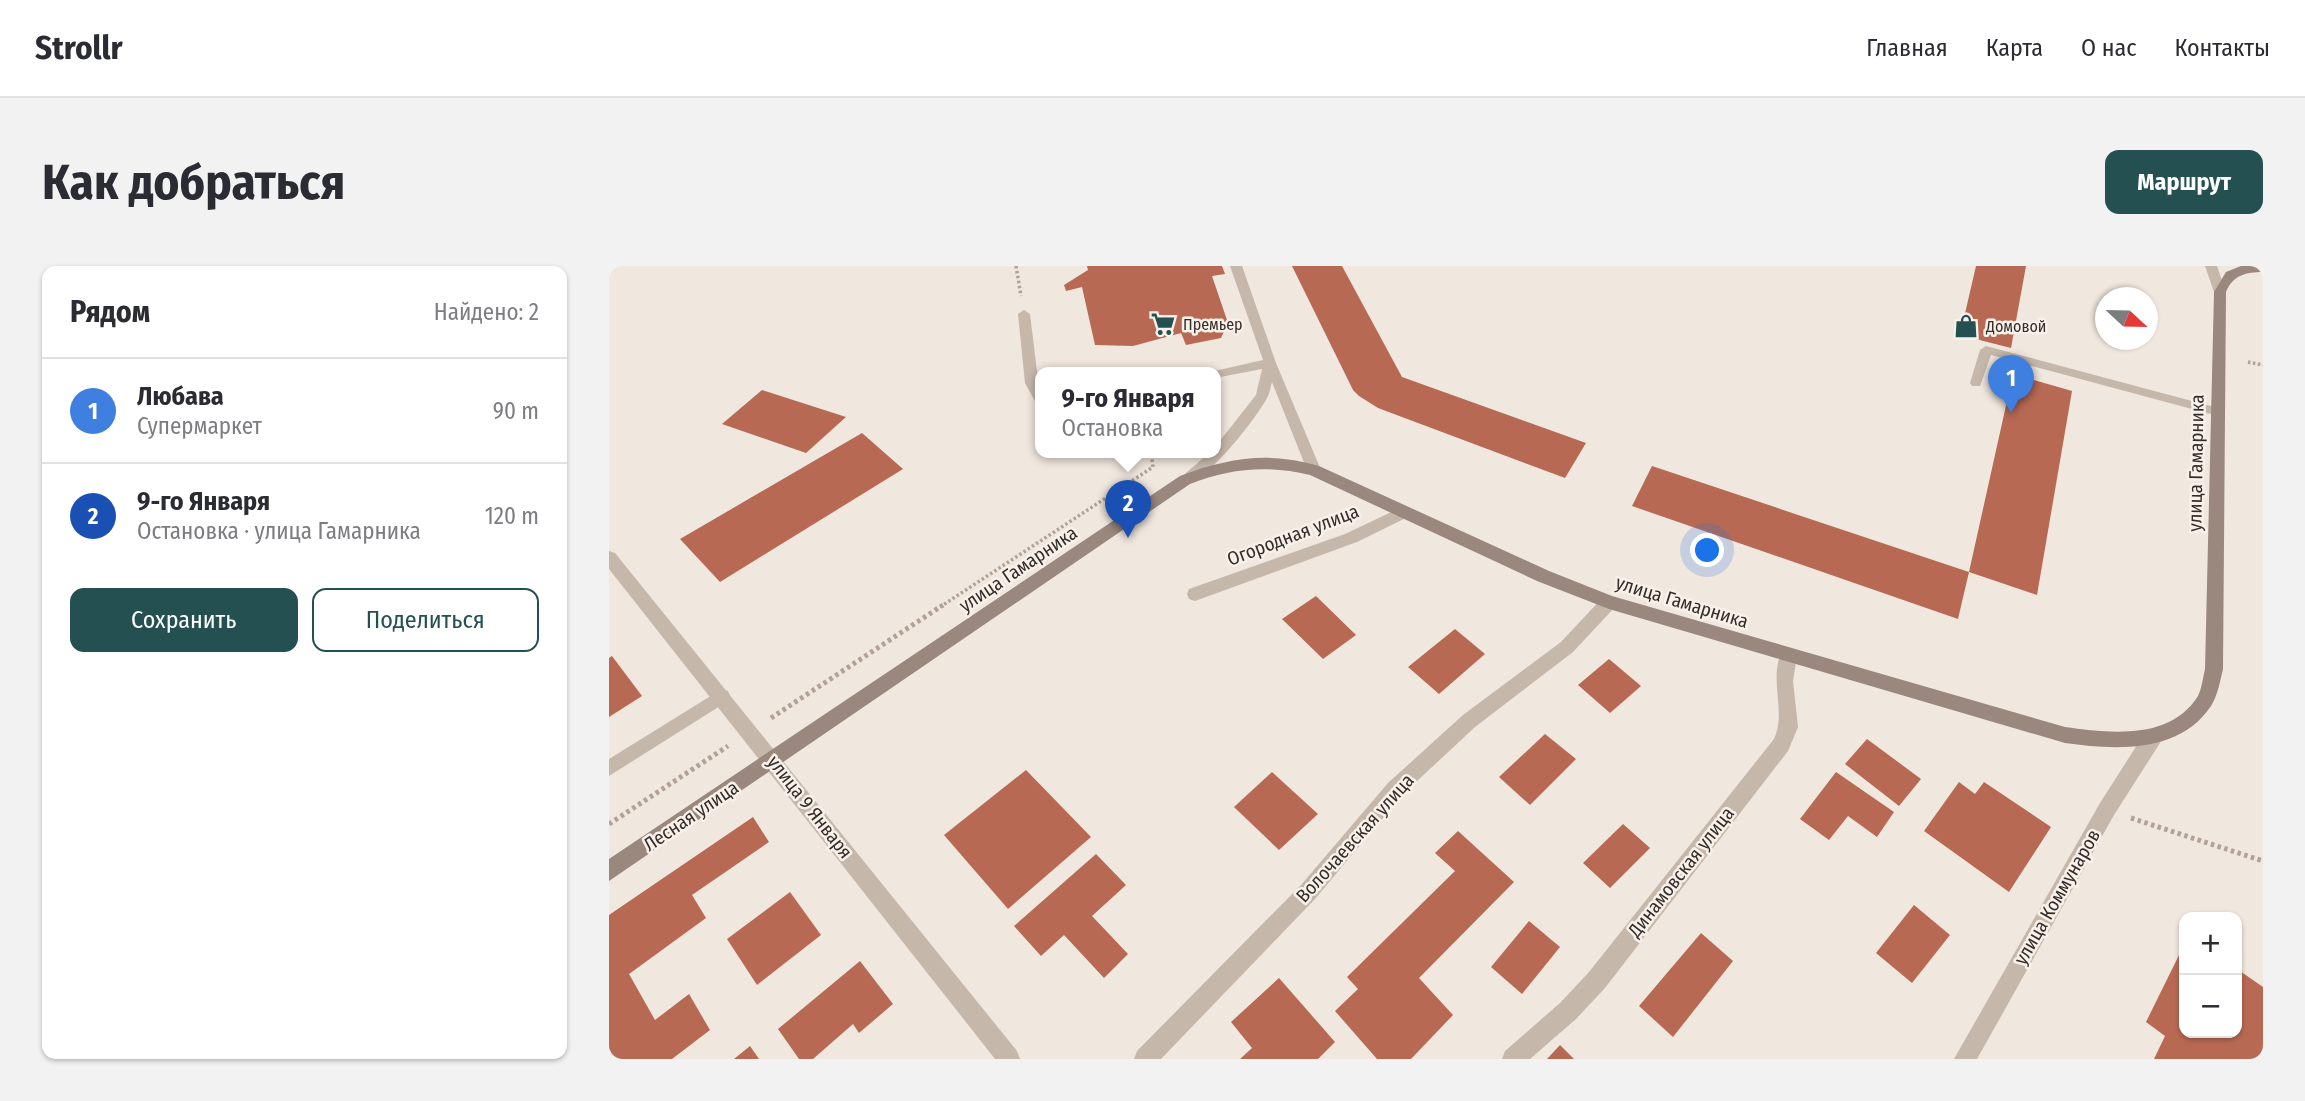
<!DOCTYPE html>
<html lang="ru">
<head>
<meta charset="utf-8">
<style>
	body { margin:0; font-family:"Fira Sans Condensed",sans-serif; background:#f2f2f3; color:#2b2b33 }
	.controls { position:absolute; right:21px; bottom:21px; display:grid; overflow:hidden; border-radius:14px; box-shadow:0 2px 5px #0004 }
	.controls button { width:63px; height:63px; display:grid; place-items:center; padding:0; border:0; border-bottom:2px solid #e1e1e2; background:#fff; color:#2b2b33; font:35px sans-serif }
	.compass { position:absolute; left:1486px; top:21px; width:63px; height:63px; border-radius:50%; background:#fff; box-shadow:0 2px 5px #0004; rotate:112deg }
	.you { position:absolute; left:1099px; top:285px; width:24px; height:24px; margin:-18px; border:5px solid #fff; border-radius:50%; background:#1a73e8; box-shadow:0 0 0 10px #1a73e833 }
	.badge { display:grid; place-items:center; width:46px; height:46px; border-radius:50%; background:#245052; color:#fff; font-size:23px; font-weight:700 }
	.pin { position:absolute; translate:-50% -58px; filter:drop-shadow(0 2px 4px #0008) }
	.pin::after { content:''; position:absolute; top:37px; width:24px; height:21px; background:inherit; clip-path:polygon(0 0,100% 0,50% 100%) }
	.popup { position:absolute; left:426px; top:101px; width:186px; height:91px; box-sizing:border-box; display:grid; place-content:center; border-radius:14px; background:#fff; filter:drop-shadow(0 2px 5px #0005); font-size:23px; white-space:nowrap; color:#7c7c81 }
	.popup b { font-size:26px; color:#2b2b33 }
	.popup::after { content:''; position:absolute; left:50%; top:100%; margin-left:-14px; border:14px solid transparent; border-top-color:#fff }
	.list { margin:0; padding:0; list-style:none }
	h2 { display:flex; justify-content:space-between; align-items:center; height:91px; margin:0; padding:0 28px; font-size:30px }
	h2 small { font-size:23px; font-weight:400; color:#7c7c81 }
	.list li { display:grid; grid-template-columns:46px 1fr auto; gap:21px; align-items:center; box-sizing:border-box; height:105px; padding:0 28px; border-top:2px solid #e1e1e2 }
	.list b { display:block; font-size:26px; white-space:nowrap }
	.list p { margin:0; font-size:23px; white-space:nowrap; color:#7c7c81 }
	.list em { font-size:23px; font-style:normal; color:#7c7c81 }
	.actions { display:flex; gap:14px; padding:21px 28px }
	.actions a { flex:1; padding:16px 0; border:2px solid #245052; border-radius:14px; text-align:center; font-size:24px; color:#245052 }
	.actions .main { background:#245052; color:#fff }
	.map { position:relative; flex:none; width:1654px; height:793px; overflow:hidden; border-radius:14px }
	header { display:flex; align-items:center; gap:42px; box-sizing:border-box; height:98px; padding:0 35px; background:#fff; border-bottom:2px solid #e1e1e2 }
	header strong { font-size:33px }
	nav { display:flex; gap:38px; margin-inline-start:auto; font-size:24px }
	.intro { display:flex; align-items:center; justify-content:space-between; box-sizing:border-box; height:168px; padding:0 42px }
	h1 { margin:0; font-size:49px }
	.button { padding:18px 32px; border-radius:14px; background:#245052; color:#fff; font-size:24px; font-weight:700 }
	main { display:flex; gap:42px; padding:0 42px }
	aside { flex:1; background:#fff; border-radius:14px; box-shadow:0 2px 5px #0004 }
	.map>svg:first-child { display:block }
</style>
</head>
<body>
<header>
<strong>Strollr</strong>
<nav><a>Главная</a><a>Карта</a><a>О нас</a><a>Контакты</a></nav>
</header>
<div class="intro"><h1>Как добраться</h1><a class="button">Маршрут</a></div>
<main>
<aside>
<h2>Рядом<small>Найдено: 2</small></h2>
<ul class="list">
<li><span class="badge" style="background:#3f7fe0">1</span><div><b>Любава</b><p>Супермаркет</p></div><em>90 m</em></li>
<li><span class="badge" style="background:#1a4fb4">2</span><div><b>9-го Января</b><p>Остановка · улица Гамарника</p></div><em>120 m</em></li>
</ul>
<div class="actions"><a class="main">Сохранить</a><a>Поделиться</a></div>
</aside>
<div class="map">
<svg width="1654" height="793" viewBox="0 0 1654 793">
	<rect width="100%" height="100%" fill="#f0e7de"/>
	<g fill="#b86954">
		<polygon points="478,0 613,0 616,8 603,10 619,57 612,72 577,79 572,67 524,80 486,79 473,21 457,25 455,19 479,4"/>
		<polygon points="683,0 733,0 793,111 977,177 956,212 769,142 750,130 744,124"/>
		<polygon points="1367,0 1417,0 1402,82 1351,69"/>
		<polygon points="1404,108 1463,125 1428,329 1360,306 1349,353 1023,240 1043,200 1360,306"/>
		<polygon points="153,124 237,151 197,187 113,158"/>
		<polygon points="253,167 294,203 111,316 71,273"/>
		<polygon points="707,330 747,369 714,393 673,353"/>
		<polygon points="846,363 876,388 830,428 799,401"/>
		<polygon points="3,390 33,430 0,451 0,392"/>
		<polygon points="1000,393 1032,420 1001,447 969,419"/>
		<polygon points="936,468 967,493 921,539 890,511"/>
		<polygon points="1258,473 1312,513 1290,540 1236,498"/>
		<polygon points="417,504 482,571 399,643 335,569"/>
		<polygon points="663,506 709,548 670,584 625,541"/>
		<polygon points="1227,506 1285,546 1268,571 1239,550 1220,574 1191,553"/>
		<polygon points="1350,516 1366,528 1375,516 1442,561 1400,626 1315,565"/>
		<polygon points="144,551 160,576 83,629 97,652 20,708 46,754 80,728 101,764 63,793 0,793 0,649"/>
		<polygon points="1014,558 1041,582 1001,622 974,597"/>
		<polygon points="849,565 905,616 810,712 844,749 802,793 768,793 726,745 749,723 738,711 846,605 826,587"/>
		<polygon points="487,588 517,619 483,650 519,688 495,712 455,669 432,690 405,660"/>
		<polygon points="181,626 212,669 148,719 118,673"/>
		<polygon points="1305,639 1341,669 1303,717 1267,687"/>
		<polygon points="920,655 951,681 913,728 882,701"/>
		<polygon points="1092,667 1124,695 1064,771 1030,740"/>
		<polygon points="1575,679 1575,767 1628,767 1628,703 1654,721 1654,793 1545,793 1556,770 1537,756"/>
		<polygon points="251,695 284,738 250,767 244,758 204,793 190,793 169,763"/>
		<polygon points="670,712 726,776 709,793 631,793 643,782 622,756"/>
		<polygon points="951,779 965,793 938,793"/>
		<polygon points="141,780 150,793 125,793"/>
	</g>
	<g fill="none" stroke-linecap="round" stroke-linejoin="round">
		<g stroke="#b2a196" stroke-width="3.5" stroke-dasharray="2.5 2.5" stroke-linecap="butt">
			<polyline points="407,0 412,30"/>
			<polyline points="1639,96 1654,99"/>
			<polyline points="331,341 544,201 542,186"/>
		</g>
		<g stroke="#b2a196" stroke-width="5" stroke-dasharray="3.5 3.5" stroke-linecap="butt">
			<polyline points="162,452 334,339"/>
			<polyline points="1522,552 1654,595"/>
			<polyline points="0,558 119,480"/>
		</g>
		<g fill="#c6b7ab" fill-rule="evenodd">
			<path d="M621 0H633L667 97 712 204 710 207 705 209 698 204 663 116C661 122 661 127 658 132 648 151 594 223 571 218L569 214 601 186H606V181L647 129 653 103 606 112V106H601L654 94Z"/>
			<polygon points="1596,0 1608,0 1617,26 1615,29 1611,30 1605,26"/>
			<polygon points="415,44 421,48 432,138 427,137 416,117 409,48"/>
			<polygon points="1377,80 1609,142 1615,146 1609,150 1382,89 1371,120 1363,120 1361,117 1371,84"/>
			<polygon points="113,423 119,425 121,430 119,435 0,510 0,493"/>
		</g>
		<g fill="#c6b7ab" fill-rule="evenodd">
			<polygon points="795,240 803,246 801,250 748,276 586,335 580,333 578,328 580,323 736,268"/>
			<polygon points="0,285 6,287 408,785 411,793 386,793 0,303"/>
			<polygon points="1000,329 1006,331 1008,336 1006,341 964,386 866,461 793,529 706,633 552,793 525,793 528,785 692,619 779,517 854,449 952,376 994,331"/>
			<path d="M1179 383 1185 385 1188 390 1184 415 1189 461 1179 485 996 722 967 753 921 793H893L896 785 951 737 980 706 1165 473C1178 446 1159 414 1173 385Z"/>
			<polygon points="1544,463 1551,465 1553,471 1551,477 1505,549 1368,793 1345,793 1491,537 1537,465"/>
		</g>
		<path fill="#9a877d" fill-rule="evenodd" d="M1632 0H1654V6C1637 6 1624 9 1617 26L1614 403C1611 415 1609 429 1602 440 1570 488 1506 484 1456 477L1000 343 928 315 701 209C658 199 622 202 581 218L0 615V593L571 210C618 192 661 185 710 200L940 305 1003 330 1456 461C1500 467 1561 475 1589 430 1593 422 1594 411 1596 403L1605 26 1617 6Z"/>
	</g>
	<defs>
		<g id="supermarket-bare" transform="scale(1.89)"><path d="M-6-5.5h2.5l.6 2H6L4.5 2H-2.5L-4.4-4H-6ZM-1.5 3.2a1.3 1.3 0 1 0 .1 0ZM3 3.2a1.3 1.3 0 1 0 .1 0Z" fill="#245052" stroke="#f8f1ea" stroke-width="2.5" paint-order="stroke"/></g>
		<g id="shop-bare" transform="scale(1.89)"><path d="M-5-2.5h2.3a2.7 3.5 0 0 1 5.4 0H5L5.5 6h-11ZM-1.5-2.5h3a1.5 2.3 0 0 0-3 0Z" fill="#245052" stroke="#f8f1ea" stroke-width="2.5" paint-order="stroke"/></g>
	</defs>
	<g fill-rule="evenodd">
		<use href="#supermarket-bare" x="554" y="58"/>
		<use href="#shop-bare" x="1357" y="60"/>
	</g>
	<g text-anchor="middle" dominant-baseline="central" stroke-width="5" stroke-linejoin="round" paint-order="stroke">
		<g font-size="16" fill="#352d29" stroke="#f8f1ea" text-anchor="start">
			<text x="574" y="58">Премьер</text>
			<text x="1377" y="60">Домовой</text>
		</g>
		<g font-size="19" fill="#352d29" stroke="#f8f1ea">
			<text transform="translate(1587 197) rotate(-89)">улица Гамарника</text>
			<text transform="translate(684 269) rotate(-21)">Огородная улица</text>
			<text transform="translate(409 303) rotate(-34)">улица Гамарника</text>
			<text transform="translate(1073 336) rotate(17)">улица Гамарника</text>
			<text transform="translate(201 541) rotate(52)">улица 9 Января</text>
			<text transform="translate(82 550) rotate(-34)">Лесная улица</text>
			<text transform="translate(746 572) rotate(-48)">Волочаевская улица</text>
			<text transform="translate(1072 606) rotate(-52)">Динамовская улица</text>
			<text transform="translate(1448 631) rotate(-60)">улица Коммунаров</text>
		</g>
	</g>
</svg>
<div class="controls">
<button>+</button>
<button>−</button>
</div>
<svg class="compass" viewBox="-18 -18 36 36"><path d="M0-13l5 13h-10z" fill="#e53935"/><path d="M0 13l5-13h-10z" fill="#7c7c81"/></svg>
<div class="you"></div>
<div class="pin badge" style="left:1402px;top:147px;background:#3f7fe0">1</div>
<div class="pin badge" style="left:519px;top:272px;background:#1a4fb4">2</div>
<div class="popup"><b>9-го Января</b>Остановка</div>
</div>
</main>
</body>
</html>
